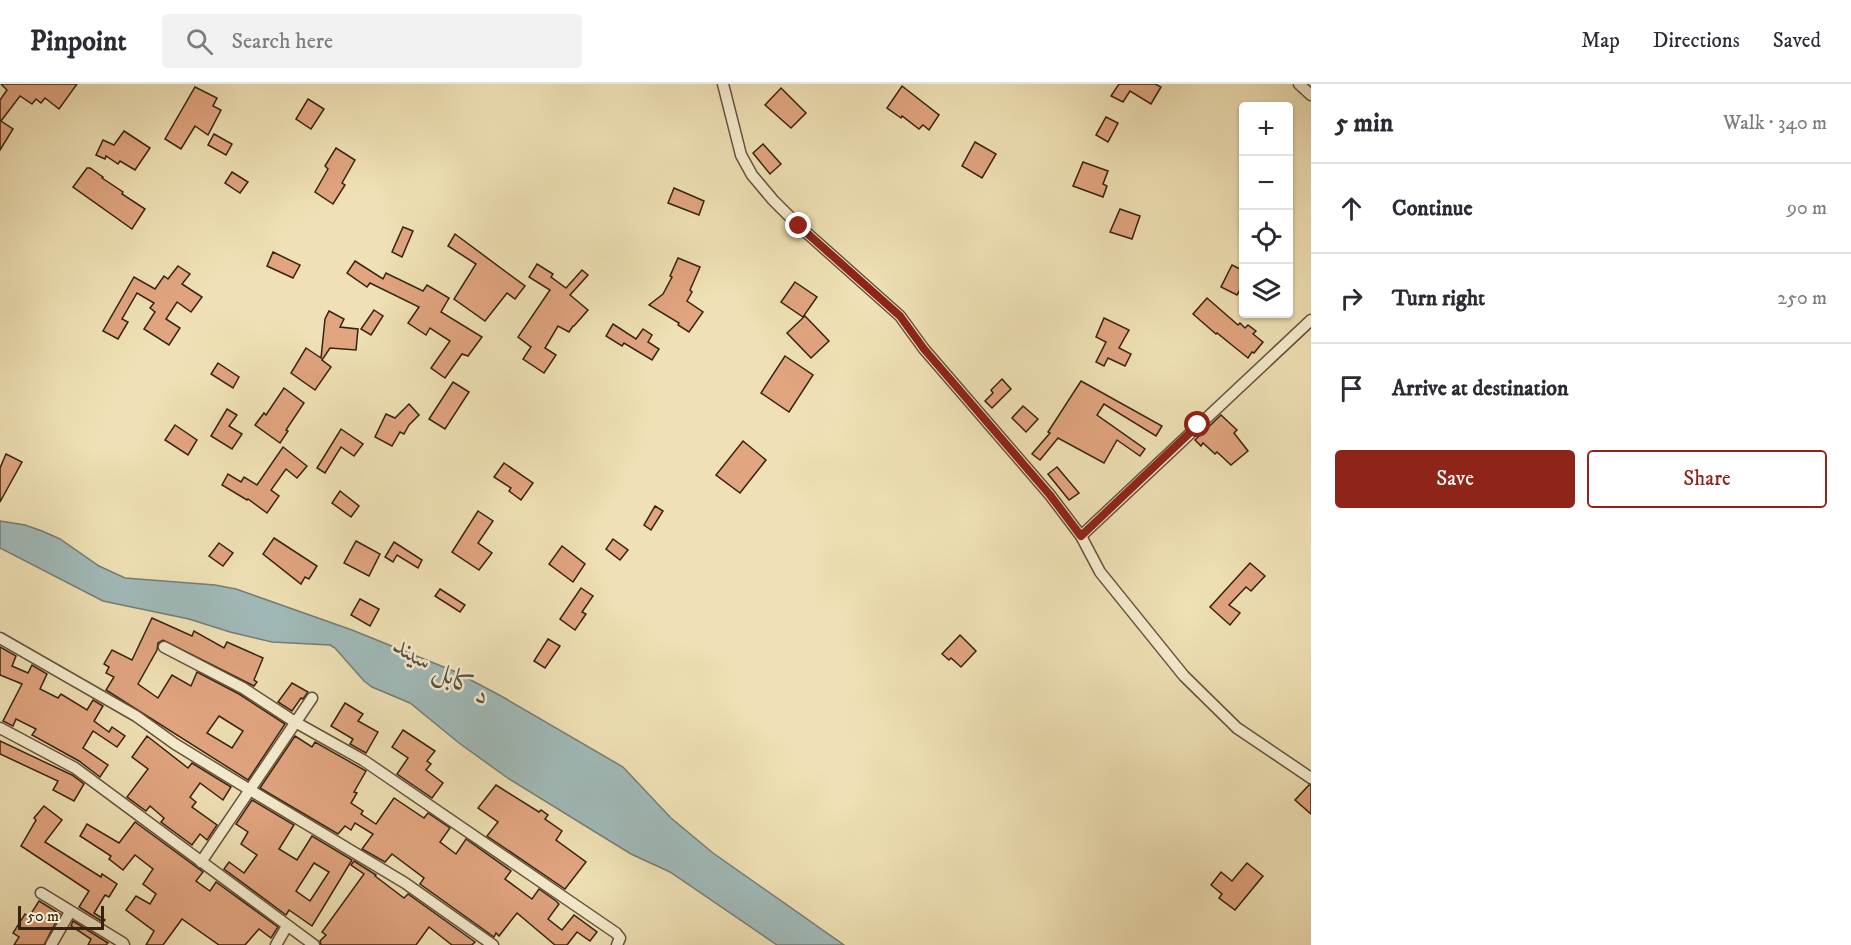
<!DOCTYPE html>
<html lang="en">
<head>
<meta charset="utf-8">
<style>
	body { margin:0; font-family:"IM FELL DW Pica",Amiri,serif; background:#f2f2f3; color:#2b2b33 }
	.controls { position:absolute; right:18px; top:18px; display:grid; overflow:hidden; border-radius:6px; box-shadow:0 2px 4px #0004 }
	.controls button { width:54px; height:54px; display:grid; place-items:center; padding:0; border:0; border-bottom:2px solid #e1e1e2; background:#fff; color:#2b2b33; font:30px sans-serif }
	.scale { position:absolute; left:18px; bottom:15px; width:86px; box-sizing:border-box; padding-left:6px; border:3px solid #372210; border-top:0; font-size:16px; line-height:21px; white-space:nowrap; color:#372210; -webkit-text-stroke:4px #f5eccf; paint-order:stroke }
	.stop { position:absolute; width:18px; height:18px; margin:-14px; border:4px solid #8f2418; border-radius:50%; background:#fff }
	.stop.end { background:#8f2418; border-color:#fff; box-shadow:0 2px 6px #0008 }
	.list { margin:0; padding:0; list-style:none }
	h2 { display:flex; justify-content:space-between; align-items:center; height:78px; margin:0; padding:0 24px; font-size:26px }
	h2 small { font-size:20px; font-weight:400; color:#7c7c81 }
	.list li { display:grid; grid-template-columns:39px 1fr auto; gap:18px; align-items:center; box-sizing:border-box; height:90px; padding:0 24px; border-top:2px solid #e1e1e2 }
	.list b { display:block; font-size:22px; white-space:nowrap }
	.list em { font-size:20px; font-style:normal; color:#7c7c81 }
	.actions { display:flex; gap:12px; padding:18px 24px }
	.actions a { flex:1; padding:14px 0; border:2px solid #8f2418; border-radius:6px; text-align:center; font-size:21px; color:#8f2418 }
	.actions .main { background:#8f2418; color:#fff }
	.icon { flex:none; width:33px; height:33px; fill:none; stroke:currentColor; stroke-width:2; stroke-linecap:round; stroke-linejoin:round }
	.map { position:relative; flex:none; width:1311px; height:861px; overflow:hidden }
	header { display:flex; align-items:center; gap:36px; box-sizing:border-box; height:84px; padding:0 30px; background:#fff; border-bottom:2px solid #e1e1e2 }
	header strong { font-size:28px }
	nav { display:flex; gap:33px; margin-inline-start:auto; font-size:21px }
	.search { width:420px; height:54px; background:#f2f2f3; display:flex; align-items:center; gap:15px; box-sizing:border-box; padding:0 21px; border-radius:6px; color:#7c7c81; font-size:22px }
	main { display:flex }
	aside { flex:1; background:#fff }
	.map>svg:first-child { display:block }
</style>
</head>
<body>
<header>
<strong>Pinpoint</strong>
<div class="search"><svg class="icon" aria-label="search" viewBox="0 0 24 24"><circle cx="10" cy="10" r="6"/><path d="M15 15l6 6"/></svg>Search here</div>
<nav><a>Map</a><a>Directions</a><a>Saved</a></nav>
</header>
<main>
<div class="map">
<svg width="1311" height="861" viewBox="0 0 1311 861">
	<rect width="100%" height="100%" fill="#efe1b5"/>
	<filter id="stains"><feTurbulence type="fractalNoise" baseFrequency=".00333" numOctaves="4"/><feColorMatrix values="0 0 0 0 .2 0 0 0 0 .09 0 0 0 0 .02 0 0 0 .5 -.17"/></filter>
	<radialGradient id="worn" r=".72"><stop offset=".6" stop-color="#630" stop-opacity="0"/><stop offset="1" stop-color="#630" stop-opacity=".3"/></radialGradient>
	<polygon fill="#a0bab9" stroke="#767d75" stroke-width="1.5" points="0,437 25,441 42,447 60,455 99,482 125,494 215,501 236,505 352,546 456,588 501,612 623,683 671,734 713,769 844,861 777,861 670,788 631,770 509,695 459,659 410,619 372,603 364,597 335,564 330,561 272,558 230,548 189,535 103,517 0,464"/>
	<g fill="#e1a580" stroke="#372210" stroke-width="1.5" fill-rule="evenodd">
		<polygon points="1,0 77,0 59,25 45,14 41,19 36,15 32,20 20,12 1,37 13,45 0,66 0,16 7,6"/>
		<polygon points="1119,0 1155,0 1161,3 1151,20 1130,7 1123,18 1111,12"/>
		<polygon points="902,2 939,31 929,46 923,41 919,45 902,32 901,34 887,24"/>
		<polygon points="195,3 217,14 213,22 221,26 208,51 195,42 181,65 165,55"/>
		<polygon points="781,4 806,29 791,44 765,21"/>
		<polygon points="308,15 324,25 311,45 296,35"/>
		<polygon points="1106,33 1118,39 1108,58 1096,51"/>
		<polygon points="124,47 150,64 135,86 120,77 118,80 106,72 105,75 96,71 103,56 114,61"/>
		<polygon points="214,50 232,60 226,71 208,61"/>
		<polygon points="975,58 996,70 982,94 962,82"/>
		<polygon points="763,60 781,80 770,90 753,69"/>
		<polygon points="336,64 355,76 342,99 345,101 333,120 315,108 328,85 325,82"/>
		<polygon points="1083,78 1108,87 1103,100 1107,102 1103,113 1073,102"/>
		<polygon points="87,84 90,84 103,93 102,94 123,108 122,110 145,125 132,145 73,103"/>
		<polygon points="232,88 248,98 240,109 225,99"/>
		<polygon points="674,104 704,117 699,131 668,119"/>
		<polygon points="1120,125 1140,132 1132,155 1110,148"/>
		<polygon points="403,143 413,147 402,173 392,168"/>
		<polygon points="455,150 525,202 515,215 507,209 485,237 454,215 476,180 448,162"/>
		<polygon points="273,168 300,181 293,194 267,182"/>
		<polygon points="678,174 700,183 690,206 692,208 687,217 703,228 689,248 678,241 679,239 649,221 663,210 672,193 670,192"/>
		<polygon points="355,177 383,195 386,189 423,207 427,201 449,214 441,228 482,253 468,272 462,270 445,294 431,284 450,257 430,244 426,251 408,239 419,223 370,199 367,203 347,189"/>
		<polygon points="537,180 553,190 551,193 566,204 582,186 588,191 570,211 588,226 574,242 573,242 569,248 558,242 545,264 556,271 544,289 523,275 531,263 518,253 550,206 529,193"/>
		<polygon points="1232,181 1244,187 1244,199 1237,211 1221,203"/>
		<polygon points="178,182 190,190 182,200 202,213 191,228 177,218 166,235 180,244 169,261 144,245 155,228 150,224 154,219 137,209 122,235 128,238 118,255 103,247 134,193 155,205 164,192 168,195"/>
		<polygon points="795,198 817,213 803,233 781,218"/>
		<polygon points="1207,214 1238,241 1240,239 1245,244 1248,241 1256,247 1253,250 1263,258 1254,269 1252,268 1248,274 1217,249 1216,250 1193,230"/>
		<polygon points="374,226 383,232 371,251 361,245"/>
		<polygon points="329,227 344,235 340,243 358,245 356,266 330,264 322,276 331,283 315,306 291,289 306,264 321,274 325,235"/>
		<polygon points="805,232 829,257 811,274 787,249"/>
		<polygon points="1104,234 1129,246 1119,264 1131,270 1125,282 1108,274 1104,282 1096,278 1106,258 1096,253"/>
		<polygon points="613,240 636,255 643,245 652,251 648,258 659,265 652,276 624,259 622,262 606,252"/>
		<polygon points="785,272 813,291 789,328 761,309"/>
		<polygon points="218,279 239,293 233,304 211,290"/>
		<polygon points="1002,295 1011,305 992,324 985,317 993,309 991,306"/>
		<polygon points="1081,297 1162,342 1156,352 1104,320 1097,331 1145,365 1140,372 1117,356 1104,379 1058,354 1040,376 1032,370 1050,349 1048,348"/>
		<polygon points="453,298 469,308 445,345 429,335"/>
		<polygon points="284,304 304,319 286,346 288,347 280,359 255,341 264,329 266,331"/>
		<polygon points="409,320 419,331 409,341 404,350 400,348 392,362 375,353 386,330 395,334"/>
		<polygon points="1023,322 1038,335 1026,348 1012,334"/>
		<polygon points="227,325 237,331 229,342 242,350 232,365 211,352"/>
		<polygon points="1221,331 1237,346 1234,349 1248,367 1231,381 1217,368 1215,370 1203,359 1201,362 1195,356"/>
		<polygon points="175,341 197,356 188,371 165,356"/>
		<polygon points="341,345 363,360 354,372 341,363 325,389 317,384"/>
		<polygon points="743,357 766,376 740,409 716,391"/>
		<polygon points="283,363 307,382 297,394 286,385 271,406 279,412 267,429 248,415 247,416 222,401 228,390 241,398 244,393 257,401"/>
		<polygon points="6,370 22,378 0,418 0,384"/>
		<polygon points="504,379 533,399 521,416 509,407 511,404 494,393"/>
		<polygon points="1057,383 1079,409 1069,416 1048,390"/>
		<polygon points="340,407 359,422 351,433 332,419"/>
		<polygon points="655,422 663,427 651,446 644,441"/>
		<polygon points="478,427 493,437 478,459 492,469 479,486 452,468"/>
		<polygon points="274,454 317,482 309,495 305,493 301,500 263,470"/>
		<polygon points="613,455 628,466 620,476 606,465"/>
		<polygon points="356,457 380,470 369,492 344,479"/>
		<polygon points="394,458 422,476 418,484 397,471 393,478 385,473"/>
		<polygon points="219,459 233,469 223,482 209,472"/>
		<polygon points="562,462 585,480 573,498 549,480"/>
		<polygon points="1250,479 1265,492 1251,507 1246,503 1229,521 1240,529 1230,541 1210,523"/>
		<polygon points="581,504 593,512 582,528 586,530 575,546 560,535"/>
		<polygon points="440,505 465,521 460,528 435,512"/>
		<polygon points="360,515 379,525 370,542 351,531"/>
		<path d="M152 534 192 552 194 547 224 564 227 558 263 574 254 596 257 598 254 602 163 556 158 559 157 566 138 600 158 614 172 591 191 602 197 588 239 610 285 640 248 696 106 606 114 593 106 589 109 583 104 580 112 566 132 576ZM219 632 243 647 232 664 207 649Z"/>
		<polygon points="960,551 976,567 961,583 951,574 949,576 942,570"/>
		<polygon points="548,555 560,562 545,584 534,577"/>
		<polygon points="0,563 16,572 12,582 28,589 32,581 47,590 40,605 58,614 61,610 87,626 93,616 103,622 94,637 109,648 112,643 125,652 117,663 93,647 83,664 108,681 100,693 79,677 32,651 36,645 16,635 13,642 3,637 22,600 0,591"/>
		<polygon points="292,599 308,608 303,615 301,614 292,627 278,618"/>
		<polygon points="345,619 363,630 358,637 378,648 366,669 350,660 353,655 331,642"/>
		<polygon points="403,646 435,667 427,677 431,680 426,686 443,699 432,714 397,690 408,674 392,663"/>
		<polygon points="147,652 188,684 192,679 231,703 223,716 200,699 190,713 196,718 192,723 217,741 207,756 200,750 192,761 161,738 164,734 150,722 146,727 127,713 148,685 132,673"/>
		<polygon points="295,652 312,663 315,658 366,687 354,708 357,709 351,719 363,727 361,730 376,740 394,714 424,734 428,729 450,744 440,758 456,770 466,755 511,787 505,795 532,815 539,805 556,817 559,820 548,835 562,846 574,831 597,848 590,857 577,848 567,861 555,861 517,829 499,852 496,849 494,853 420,800 424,794 392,770 385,778 362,765 373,750 355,739 351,746 345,742 338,750 260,704"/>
		<polygon points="0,657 72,691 84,700 74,717 53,706 58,697 0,670"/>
		<polygon points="496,701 539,728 541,726 548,731 545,735 562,747 556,756 586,778 565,805 487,752 498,738 478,724"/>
		<polygon points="1309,701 1311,701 1311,730 1295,716"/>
		<path d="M252 716 294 741 279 765 297 776 312 752 352 776 312 842 289 826 286 831 224 785 229 778 244 789 257 771 241 760 248 748 236 740ZM314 779 329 788 310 817 296 807Z"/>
		<polygon points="44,722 62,736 45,758 101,793 102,790 117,800 109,813 105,811 94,829 105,836 103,838 79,823 89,807 21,762 36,736 34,734"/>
		<polygon points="135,738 203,788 196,797 210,807 216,798 278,843 271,854 259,845 245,861 219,861 182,835 163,861 146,861 154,847 126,826 136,812 150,820 156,810 143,800 153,785 135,771 123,786 109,775 111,772 80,752 87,740 119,759"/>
		<polygon points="354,777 376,791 375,792 404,814 408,810 475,858 472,861 452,861 429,843 416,861 321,861 320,857 326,851 322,848 364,790 351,781"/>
		<polygon points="1247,779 1263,792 1235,826 1219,814 1222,810 1211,801 1221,788 1232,797"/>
		<polygon points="39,817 60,830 44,861 14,861 19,853 13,849 25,830 29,833"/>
		<polygon points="73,837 108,859 106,861 88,861 91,855 71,842"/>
	</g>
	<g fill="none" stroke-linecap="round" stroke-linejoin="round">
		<g stroke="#655239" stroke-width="13">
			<g id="minor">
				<polyline points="723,0 741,71 752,91 773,116 799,142 900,232 924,265 1050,411 1081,452 1100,488 1184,592 1237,644 1311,694"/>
				<polyline points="1299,0 1311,11"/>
				<polyline points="1081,452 1311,236"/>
				<polyline points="0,554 136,632 175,660 250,706 405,799 493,861"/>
				<polyline points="164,563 243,604 295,638 363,676 616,849 620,854 617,861"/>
				<polyline points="0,644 75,684 314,861"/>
				<polyline points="201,778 312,614"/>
				<polyline points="41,809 123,859 124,861"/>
				<polyline points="51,861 70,828"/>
				<polyline points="276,861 287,842"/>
			</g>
		</g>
		<use href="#minor" stroke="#f5eccf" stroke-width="10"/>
	</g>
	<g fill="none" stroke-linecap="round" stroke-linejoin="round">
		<polyline stroke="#8f2418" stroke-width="8" points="799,142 900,232 924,265 1050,411 1081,452 1198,341"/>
	</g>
	<g text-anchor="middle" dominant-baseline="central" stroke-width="5" stroke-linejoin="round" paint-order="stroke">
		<g font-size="27" font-style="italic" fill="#565043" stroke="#f5eccf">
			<text transform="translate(442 587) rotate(31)">د کابل سيند</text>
		</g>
	</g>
	<rect width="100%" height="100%" filter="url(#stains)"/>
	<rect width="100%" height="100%" fill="url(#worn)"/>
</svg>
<div class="controls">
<button>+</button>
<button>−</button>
<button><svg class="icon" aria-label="locate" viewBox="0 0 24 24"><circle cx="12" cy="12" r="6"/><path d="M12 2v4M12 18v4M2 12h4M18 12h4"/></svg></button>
<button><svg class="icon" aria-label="layers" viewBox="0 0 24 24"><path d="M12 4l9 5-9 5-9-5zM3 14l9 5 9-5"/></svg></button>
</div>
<div class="scale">50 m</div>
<div class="stop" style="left:1198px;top:341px"></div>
<div class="stop end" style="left:799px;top:142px"></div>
</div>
<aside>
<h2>5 min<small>Walk · 340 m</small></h2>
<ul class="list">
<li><svg class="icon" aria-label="ahead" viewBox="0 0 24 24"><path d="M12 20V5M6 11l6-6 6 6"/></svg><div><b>Continue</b></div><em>90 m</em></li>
<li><svg class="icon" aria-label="right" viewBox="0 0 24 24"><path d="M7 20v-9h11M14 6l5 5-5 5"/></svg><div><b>Turn right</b></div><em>250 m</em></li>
<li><svg class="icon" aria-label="arrive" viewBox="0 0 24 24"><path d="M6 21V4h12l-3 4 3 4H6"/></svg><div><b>Arrive at destination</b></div></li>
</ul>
<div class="actions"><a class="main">Save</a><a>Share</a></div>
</aside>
</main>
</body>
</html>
